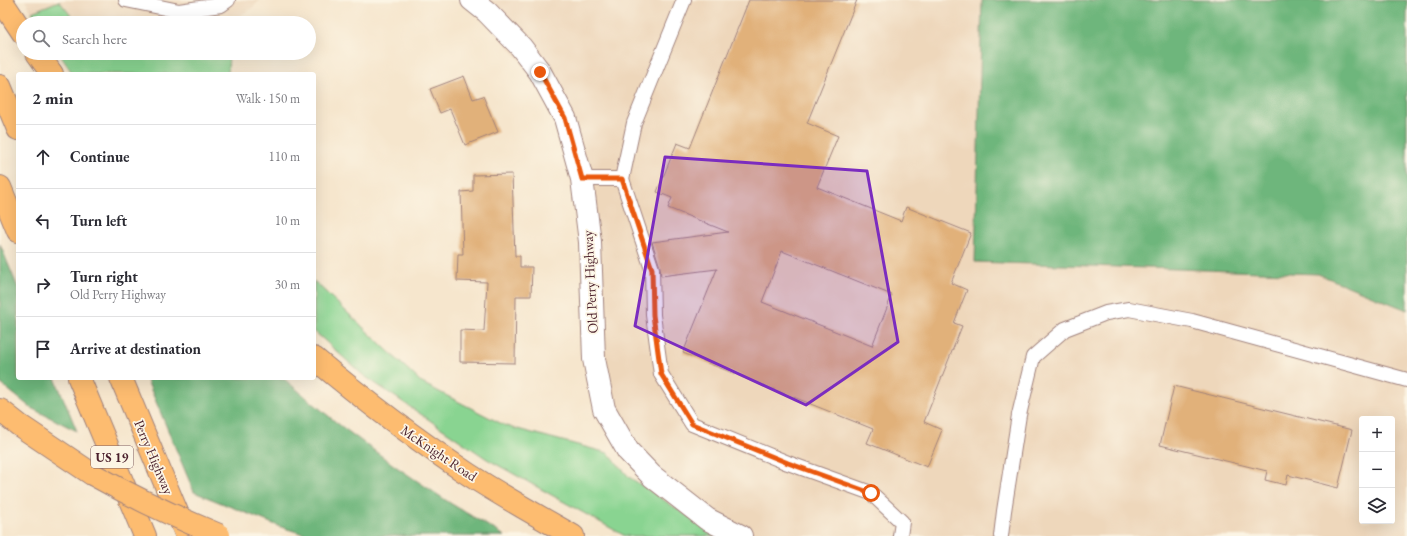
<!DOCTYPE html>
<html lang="en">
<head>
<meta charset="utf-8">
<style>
	body { margin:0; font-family:"EB Garamond",serif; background:#f7f7f7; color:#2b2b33 }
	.controls { position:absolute; right:12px; bottom:12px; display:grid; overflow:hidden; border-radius:4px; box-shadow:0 4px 16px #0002 }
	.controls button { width:36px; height:36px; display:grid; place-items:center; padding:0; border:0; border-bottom:1px solid #e1e1e2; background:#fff; color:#2b2b33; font:20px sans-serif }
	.stop { position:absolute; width:12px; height:12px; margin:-9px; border:3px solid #ea580c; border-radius:50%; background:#fff }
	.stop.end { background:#ea580c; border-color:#fff; box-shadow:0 1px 4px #0008 }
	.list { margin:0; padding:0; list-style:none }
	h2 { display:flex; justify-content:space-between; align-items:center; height:52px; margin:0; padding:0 16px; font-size:17px }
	h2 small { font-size:13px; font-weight:400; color:#7c7c81 }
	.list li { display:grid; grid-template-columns:26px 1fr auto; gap:12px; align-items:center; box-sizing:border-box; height:64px; padding:0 16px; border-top:1px solid #e1e1e2 }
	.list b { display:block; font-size:15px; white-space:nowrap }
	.list p { margin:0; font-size:13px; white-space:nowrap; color:#7c7c81 }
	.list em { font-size:13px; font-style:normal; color:#7c7c81 }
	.icon { flex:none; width:22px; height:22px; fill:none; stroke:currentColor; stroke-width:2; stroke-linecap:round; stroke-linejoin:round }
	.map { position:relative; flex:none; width:1407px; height:536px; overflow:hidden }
	.search { position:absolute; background:#fff; box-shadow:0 4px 16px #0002; left:16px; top:16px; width:300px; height:44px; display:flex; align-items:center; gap:10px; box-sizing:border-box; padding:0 14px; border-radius:22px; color:#7c7c81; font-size:15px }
	.panel { position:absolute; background:#fff; box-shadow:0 4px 16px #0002; left:16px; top:72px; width:300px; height:308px; border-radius:4px }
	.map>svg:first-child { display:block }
</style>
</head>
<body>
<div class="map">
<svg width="1407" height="536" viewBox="0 0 1407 536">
	<rect width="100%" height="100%" fill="#fcf5e5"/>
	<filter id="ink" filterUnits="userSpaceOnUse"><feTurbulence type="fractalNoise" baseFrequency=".025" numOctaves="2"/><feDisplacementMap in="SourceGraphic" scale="8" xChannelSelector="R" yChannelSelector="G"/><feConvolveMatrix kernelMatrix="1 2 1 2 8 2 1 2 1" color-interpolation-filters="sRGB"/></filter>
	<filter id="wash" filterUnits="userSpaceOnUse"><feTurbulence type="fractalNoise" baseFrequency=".012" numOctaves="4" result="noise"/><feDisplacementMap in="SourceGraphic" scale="16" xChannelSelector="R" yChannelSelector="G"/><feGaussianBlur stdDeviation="0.9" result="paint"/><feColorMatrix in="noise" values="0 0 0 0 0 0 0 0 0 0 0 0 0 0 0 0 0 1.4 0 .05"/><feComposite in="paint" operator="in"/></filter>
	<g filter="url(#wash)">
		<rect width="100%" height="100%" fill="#f6e6cd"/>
		<g fill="#eed7bb" fill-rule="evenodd">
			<polygon points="25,0 260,0 251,9 227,23 77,23 59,1 32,12"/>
			<path d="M472 0H982L975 262 1318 274 1407 310V536H741L652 476 604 409 565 118ZM1362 419H1392V521H1362Z"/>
		</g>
		<g fill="#89d491" stroke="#6a7a5e">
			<polygon points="59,1 77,23 39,23 32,12"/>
			<polygon points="59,53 229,53 228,74 73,74"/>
			<polygon points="314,281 422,383 506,426 608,453 629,477 718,536 625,536 487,459 363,375 314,331"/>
		</g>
		<g fill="#6eb67b" stroke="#5c6a53">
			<polygon points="982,0 1407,0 1407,310 1318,274 975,262"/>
			<polygon points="0,244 18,288 18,378 55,378 77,431 31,408 0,383"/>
			<polygon points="146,378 283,378 337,423 395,466 450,503 505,536 310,536 281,527 194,492"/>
		</g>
		<g id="blocks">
			<g fill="#e1b17a" fill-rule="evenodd">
				<path d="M749 0H857L807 123 838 136 817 187 901 221 906 207 971 233 951 283 967 290 954 323 962 326 924 422 942 430 927 467 867 443 873 429 683 353 717 269 661 276 660 267 652 242 728 232 668 208 672 198 657 192 677 143 690 148ZM782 251 892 295 872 346 762 302Z"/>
				<polygon points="464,76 473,99 483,96 498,132 465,145 450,109 440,113 430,89"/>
				<polygon points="512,174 515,256 520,256 520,267 532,267 531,296 516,296 515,363 460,362 460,330 484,331 487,282 457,281 458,254 463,254 461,192 473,191 473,175"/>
				<polygon points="1174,386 1352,430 1338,488 1288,475 1286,485 1265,480 1267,471 1160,445"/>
			</g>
		</g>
	</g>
	<g filter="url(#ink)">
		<use href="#blocks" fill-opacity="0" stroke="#a0827c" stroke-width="1"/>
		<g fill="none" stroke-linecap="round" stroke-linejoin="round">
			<g stroke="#a0827c" stroke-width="16">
				<g id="service">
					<polyline points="126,0 179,11 221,5 228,0"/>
					<polyline points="582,179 622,179 652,269 653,315 661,374 692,424 788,463 871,493 902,522 900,536"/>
					<polyline points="622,179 634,123 684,0"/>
					<polyline points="1001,536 1004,511 1019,415 1033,357 1065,329 1106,313 1129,309 1192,321 1407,380"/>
				</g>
			</g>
			<g stroke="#a0827c" stroke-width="24">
				<polyline id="tertiary" points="472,0 487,12 521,47 540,72 565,118 582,179 590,242 594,359 604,409 628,451 652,476 707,519 741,536"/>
			</g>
			<g stroke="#a0827c" stroke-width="24">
				<g id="primary">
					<polyline points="0,86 18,129"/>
					<polyline points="0,187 18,231"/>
					<polyline points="79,378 145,536"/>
					<polyline points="121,378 187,536"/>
				</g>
			</g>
			<g stroke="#a0827c" stroke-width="24">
				<g id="trunk">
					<polyline points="1,0 23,33"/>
					<polyline points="37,53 52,74"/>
					<path d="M314 358C363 399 414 438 468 474 502 496 538 516 573 536"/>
					<polyline points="0,410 19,425 92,474"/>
				</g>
			</g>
			<use href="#service" stroke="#fff" stroke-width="14"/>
			<use href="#tertiary" stroke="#fff" stroke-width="22"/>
			<use href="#primary" stroke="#fdbc70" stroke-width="22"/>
			<use href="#trunk" stroke="#fdbc70" stroke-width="22"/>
			<g stroke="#a0827c" stroke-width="24" stroke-linecap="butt">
				<path id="trunk-bridge" d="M92 474C133 497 175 517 219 535"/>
			</g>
			<use href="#trunk-bridge" stroke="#fdbc70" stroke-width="22"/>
		</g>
	</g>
	<g fill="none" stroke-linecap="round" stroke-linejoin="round" filter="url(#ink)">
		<polyline stroke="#ea580c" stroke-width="5" points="540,72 565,118 582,179 622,179 652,269 653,315 661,374 692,424 788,463 871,493"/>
	</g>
	<path fill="#7b2cbf" fill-opacity="0.2" stroke="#7b2cbf" stroke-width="3" stroke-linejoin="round" d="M665 157 867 171 898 342 806 405 635 326Z"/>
	<g text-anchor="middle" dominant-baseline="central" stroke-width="3.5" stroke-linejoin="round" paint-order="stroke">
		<rect fill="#fcf5e5" stroke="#7f5f63" stroke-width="1" x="91" y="446" width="42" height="22" rx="3"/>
		<g font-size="13" font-weight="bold" fill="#4a1f2b">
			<text x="112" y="457">US 19</text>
		</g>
		<g font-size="14" fill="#4a1f2b" stroke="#fcf5e5">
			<text transform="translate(590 282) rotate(-93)">Old Perry Highway</text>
			<text transform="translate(439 453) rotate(34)">McKnight Road</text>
			<text transform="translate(154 457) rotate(67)">Perry Highway</text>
		</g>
	</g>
</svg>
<div class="controls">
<button>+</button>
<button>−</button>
<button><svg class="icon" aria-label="layers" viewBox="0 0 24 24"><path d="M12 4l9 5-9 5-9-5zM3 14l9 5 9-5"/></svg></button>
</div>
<div class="stop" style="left:871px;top:493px"></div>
<div class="stop end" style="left:540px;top:72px"></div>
<div class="search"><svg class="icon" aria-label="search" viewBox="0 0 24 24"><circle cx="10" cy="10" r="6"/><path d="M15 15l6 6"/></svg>Search here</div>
<section class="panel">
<h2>2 min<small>Walk · 150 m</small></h2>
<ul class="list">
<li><svg class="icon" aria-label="ahead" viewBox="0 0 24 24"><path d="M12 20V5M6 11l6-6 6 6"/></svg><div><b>Continue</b></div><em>110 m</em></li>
<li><svg class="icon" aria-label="left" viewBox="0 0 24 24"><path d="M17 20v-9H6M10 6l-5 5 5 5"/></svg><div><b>Turn left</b></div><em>10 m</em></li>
<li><svg class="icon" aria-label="right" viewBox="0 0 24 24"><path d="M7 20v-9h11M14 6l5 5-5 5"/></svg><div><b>Turn right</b><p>Old Perry Highway</p></div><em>30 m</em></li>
<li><svg class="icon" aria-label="arrive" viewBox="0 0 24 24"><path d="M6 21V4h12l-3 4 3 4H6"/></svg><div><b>Arrive at destination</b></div></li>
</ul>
</section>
</div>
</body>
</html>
